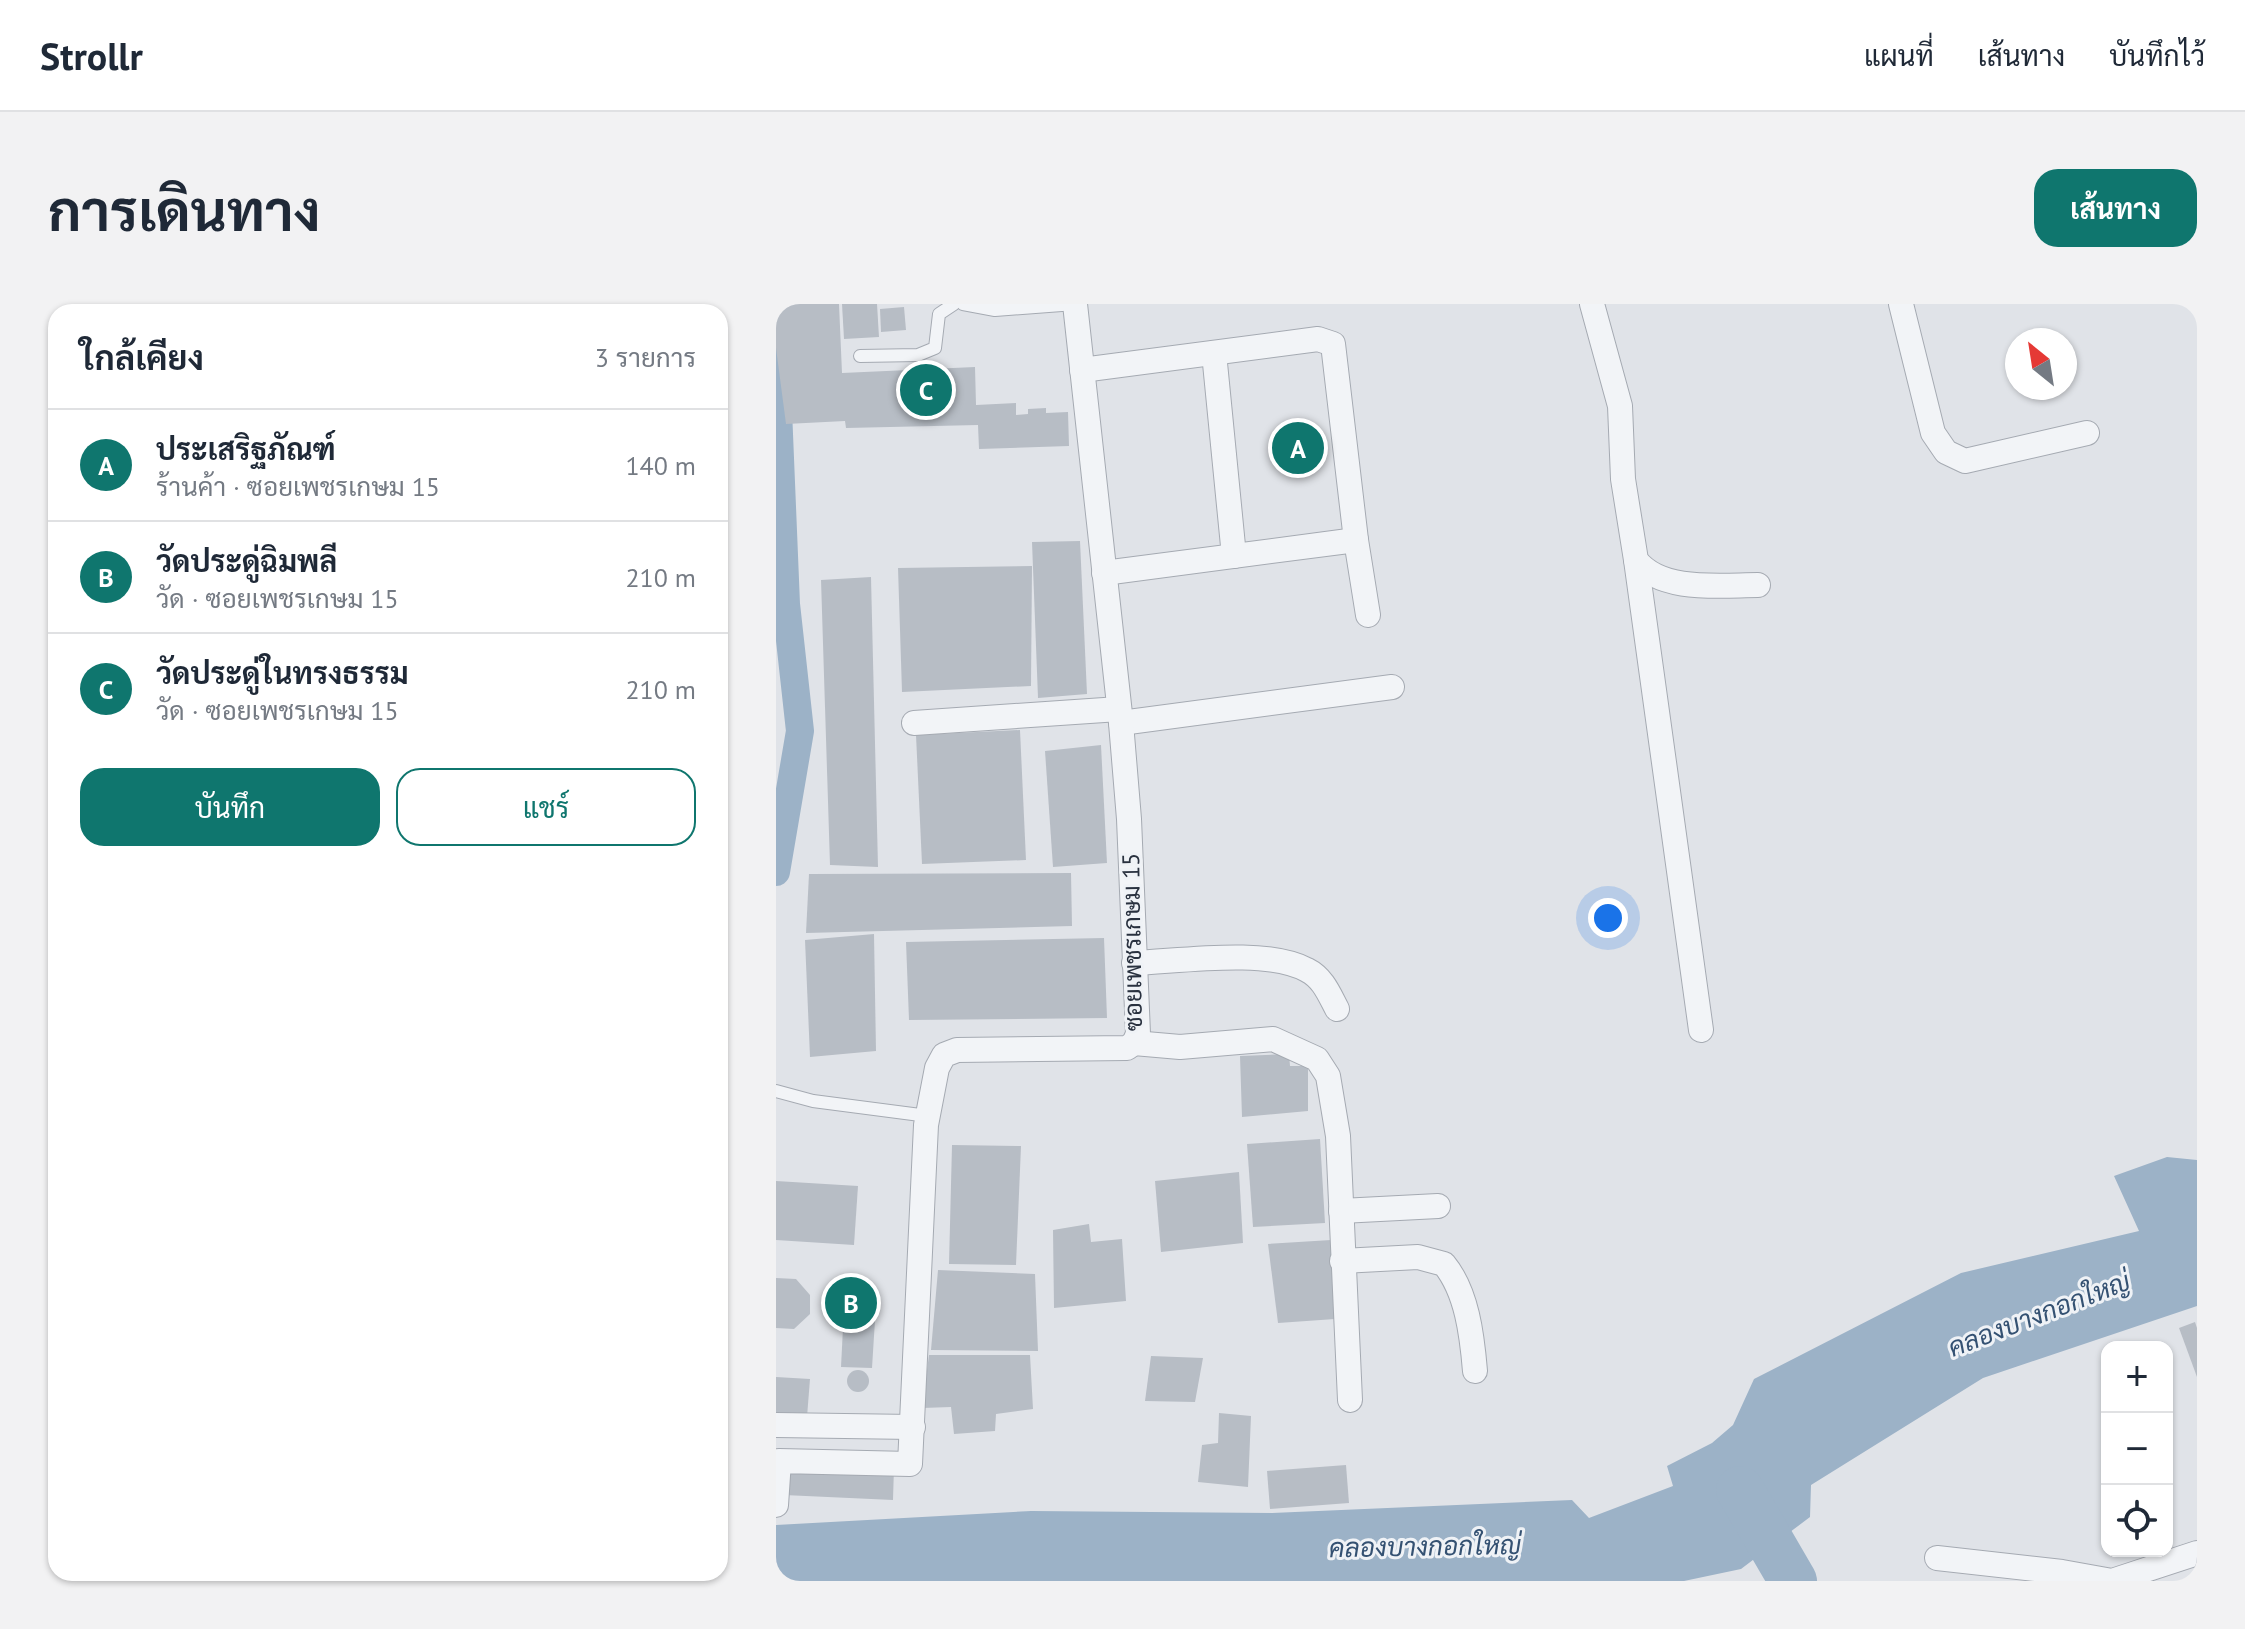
<!DOCTYPE html>
<html lang="th">
<head>
<meta charset="utf-8">
<style>
	body { margin:0; font-family:"PT Sans",Sarabun,sans-serif; background:#f2f2f3; color:#1f2937 }
	.controls { position:absolute; right:24px; bottom:24px; display:grid; overflow:hidden; border-radius:16px; box-shadow:0 2px 6px #0004 }
	.controls button { width:72px; height:72px; display:grid; place-items:center; padding:0; border:0; border-bottom:2px solid #e0e1e3; background:#fff; color:#1f2937; font:40px sans-serif }
	.compass { position:absolute; left:1229px; top:24px; width:72px; height:72px; border-radius:50%; background:#fff; box-shadow:0 2px 6px #0004; rotate:330deg }
	.you { position:absolute; left:832px; top:614px; width:28px; height:28px; margin:-20px; border:6px solid #fff; border-radius:50%; background:#1a73e8; box-shadow:0 0 0 12px #1a73e833 }
	.badge { display:grid; place-items:center; width:52px; height:52px; border-radius:50%; background:#0f766e; color:#fff; font-size:26px; font-weight:700 }
	.pin { position:absolute; translate:-50% -50%; border:4px solid #fff; box-shadow:0 2px 8px #0006 }
	.list { margin:0; padding:0; list-style:none }
	h2 { display:flex; justify-content:space-between; align-items:center; height:104px; margin:0; padding:0 32px; font-size:34px }
	h2 small { font-size:26px; font-weight:400; color:#747a83 }
	.list li { display:grid; grid-template-columns:52px 1fr auto; gap:24px; align-items:center; box-sizing:border-box; height:112px; padding:0 32px; border-top:2px solid #e0e1e3 }
	.list b { display:block; font-size:30px; white-space:nowrap }
	.list p { margin:0; font-size:26px; white-space:nowrap; color:#747a83 }
	.list em { font-size:26px; font-style:normal; color:#747a83 }
	.actions { display:flex; gap:16px; padding:24px 32px }
	.actions a { flex:1; padding:18px 0; border:2px solid #0f766e; border-radius:24px; text-align:center; font-size:28px; color:#0f766e }
	.actions .main { background:#0f766e; color:#fff }
	.icon { flex:none; width:44px; height:44px; fill:none; stroke:currentColor; stroke-width:2; stroke-linecap:round; stroke-linejoin:round }
	.map { position:relative; flex:none; width:1421px; height:1277px; overflow:hidden; border-radius:24px }
	header { display:flex; align-items:center; gap:48px; box-sizing:border-box; height:112px; padding:0 40px; background:#fff; border-bottom:2px solid #e0e1e3 }
	header strong { font-size:38px }
	nav { display:flex; gap:44px; margin-inline-start:auto; font-size:28px }
	.intro { display:flex; align-items:center; justify-content:space-between; box-sizing:border-box; height:192px; padding:0 48px }
	h1 { margin:0; font-size:56px }
	.button { padding:20px 36px; border-radius:24px; background:#0f766e; color:#fff; font-size:28px; font-weight:700 }
	main { display:flex; gap:48px; padding:0 48px }
	aside { flex:1; background:#fff; border-radius:24px; box-shadow:0 2px 6px #0004 }
	.map>svg:first-child { display:block }
</style>
</head>
<body>
<header>
<strong>Strollr</strong>
<nav><a>แผนที่</a><a>เส้นทาง</a><a>บันทึกไว้</a></nav>
</header>
<div class="intro"><h1>การเดินทาง</h1><a class="button">เส้นทาง</a></div>
<main>
<aside>
<h2>ใกล้เคียง<small>3 รายการ</small></h2>
<ul class="list">
<li><span class="badge">A</span><div><b>ประเสริฐภัณฑ์</b><p>ร้านค้า · ซอยเพชรเกษม 15</p></div><em>140 m</em></li>
<li><span class="badge">B</span><div><b>วัดประดู่ฉิมพลี</b><p>วัด · ซอยเพชรเกษม 15</p></div><em>210 m</em></li>
<li><span class="badge">C</span><div><b>วัดประดู่ในทรงธรรม</b><p>วัด · ซอยเพชรเกษม 15</p></div><em>210 m</em></li>
</ul>
<div class="actions"><a class="main">บันทึก</a><a>แชร์</a></div>
</aside>
<div class="map">
<svg width="1421" height="1277" viewBox="0 0 1421 1277">
	<rect width="100%" height="100%" fill="#e0e3e8"/>
	<polygon fill="#9cb2c7" points="1391,853 1421,856 1421,1002 1207,1074 1035,1181 1034,1213 965,1265 908,1277 0,1277 0,1221 255,1207 496,1209 796,1196 813,1214 897,1182 891,1162 936,1139 957,1121 978,1075 1185,969 1363,927 1338,872"/>
	<g fill="none" stroke-linecap="round" stroke-linejoin="round">
		<polyline stroke="#9cb2c7" stroke-width="28" points="0,57 10,300 24,427 0,568"/>
		<polyline stroke="#9cb2c7" stroke-width="48" points="964,1186 1017,1277"/>
	</g>
	<g fill="#b7bdc5">
		<polygon points="0,0 63,0 66,69 199,63 200,101 240,99 240,111 252,110 252,105 270,104 270,109 292,108 293,142 203,145 202,121 70,124 69,117 10,120 0,44"/>
		<polygon points="66,0 101,0 103,33 68,35"/>
		<polygon points="128,3 130,26 105,28 104,5"/>
		<polygon points="304,237 311,390 262,394 256,238"/>
		<polygon points="256,262 255,382 126,388 122,264"/>
		<polygon points="95,273 102,563 54,561 45,276"/>
		<polygon points="244,426 250,556 146,560 140,431"/>
		<polygon points="325,441 331,559 277,563 269,447"/>
		<polygon points="295,569 296,622 30,629 33,570"/>
		<polygon points="98,630 100,747 34,753 29,636"/>
		<polygon points="328,634 331,714 133,716 130,638"/>
		<polygon points="513,750 514,762 532,762 532,807 466,813 464,752"/>
		<polygon points="544,835 549,919 477,923 471,840"/>
		<polygon points="176,841 245,842 240,961 173,960"/>
		<polygon points="463,868 467,939 385,948 379,877"/>
		<polygon points="0,877 82,882 78,941 0,936"/>
		<polygon points="313,920 315,938 346,935 350,997 278,1004 277,926"/>
		<polygon points="555,936 559,1015 502,1019 492,940"/>
		<polygon points="162,966 259,970 262,1047 155,1046"/>
		<polygon points="0,974 20,975 34,991 34,1010 18,1025 0,1024"/>
		<polygon points="69,984 101,985 96,1064 65,1063"/>
		<polygon points="1419,1018 1421,1024 1421,1073 1403,1024"/>
		<polygon points="153,1051 254,1051 257,1105 220,1110 219,1127 178,1130 175,1103 146,1104"/>
		<polygon points="375,1052 427,1054 419,1098 369,1097"/>
		<circle cx="82" cy="1077" r="11"/>
		<polygon points="0,1073 34,1075 31,1113 0,1111"/>
		<polygon points="443,1109 475,1112 472,1183 422,1178 426,1141 442,1139"/>
		<polygon points="570,1161 573,1199 494,1205 491,1167"/>
		<polygon points="118,1163 117,1196 8,1191 10,1165"/>
	</g>
	<g fill="none" stroke-linecap="round" stroke-linejoin="round">
		<g stroke="#a5aab2" stroke-width="14">
			<g id="service">
				<polyline points="187,0 219,6 299,0"/>
				<polyline points="84,52 142,51 159,44 163,10 178,0"/>
				<polyline points="0,787 37,797 152,812"/>
			</g>
		</g>
		<g stroke="#a5aab2" stroke-width="26">
			<g id="minor">
				<path d="M816 0 844 102 847 175 860 256C885 289 946 281 982 281"/>
				<polyline points="1125,0 1157,129 1170,148 1189,157 1311,129"/>
				<polyline points="438,49 458,252"/>
				<polyline points="306,66 542,35 557,40 580,236 592,311"/>
				<polyline points="860,256 925,726"/>
				<polyline points="328,269 580,236"/>
				<polyline points="138,419 343,405"/>
				<polyline points="345,419 616,383"/>
				<path d="M358 659C406 657 490 644 531 666 547 674 553 690 561 705"/>
				<polyline points="358,739 404,743 497,735 541,755 552,772 562,832 574,1096"/>
				<polyline points="565,907 662,902"/>
				<path d="M566 957 642 953 668 960C691 988 696 1031 699 1067"/>
				<polyline points="0,1121 137,1123"/>
				<polyline points="0,1201 3,1157 134,1160 150,821 161,764 168,751 181,746 351,744 358,739 362,730 353,515 345,419 299,0"/>
				<polyline points="1161,1254 1286,1268 1336,1277 1421,1249"/>
			</g>
		</g>
		<use href="#service" stroke="#f2f4f7" stroke-width="12"/>
		<use href="#minor" stroke="#f2f4f7" stroke-width="24"/>
	</g>
	<g text-anchor="middle" dominant-baseline="central" stroke-width="6" stroke-linejoin="round" paint-order="stroke">
		<g font-size="24" fill="#29313f" stroke="#eff2f6">
			<text transform="translate(356 638) rotate(-91)">ซอยเพชรเกษม 15</text>
		</g>
		<g font-size="26" font-style="italic" fill="#345172" stroke="#eff2f6">
			<text transform="translate(1263 1010) rotate(-21)">คลองบางกอกใหญ่</text>
			<text transform="translate(649 1242) rotate(-1)">คลองบางกอกใหญ่</text>
		</g>
	</g>
</svg>
<div class="controls">
<button>+</button>
<button>−</button>
<button><svg class="icon" aria-label="locate" viewBox="0 0 24 24"><circle cx="12" cy="12" r="6"/><path d="M12 2v4M12 18v4M2 12h4M18 12h4"/></svg></button>
</div>
<svg class="compass" viewBox="-18 -18 36 36"><path d="M0-13l5 13h-10z" fill="#e53935"/><path d="M0 13l5-13h-10z" fill="#747a83"/></svg>
<div class="you"></div>
<div class="pin badge" style="left:522px;top:144px">A</div>
<div class="pin badge" style="left:75px;top:999px">B</div>
<div class="pin badge" style="left:150px;top:86px">C</div>
</div>
</main>
</body>
</html>
